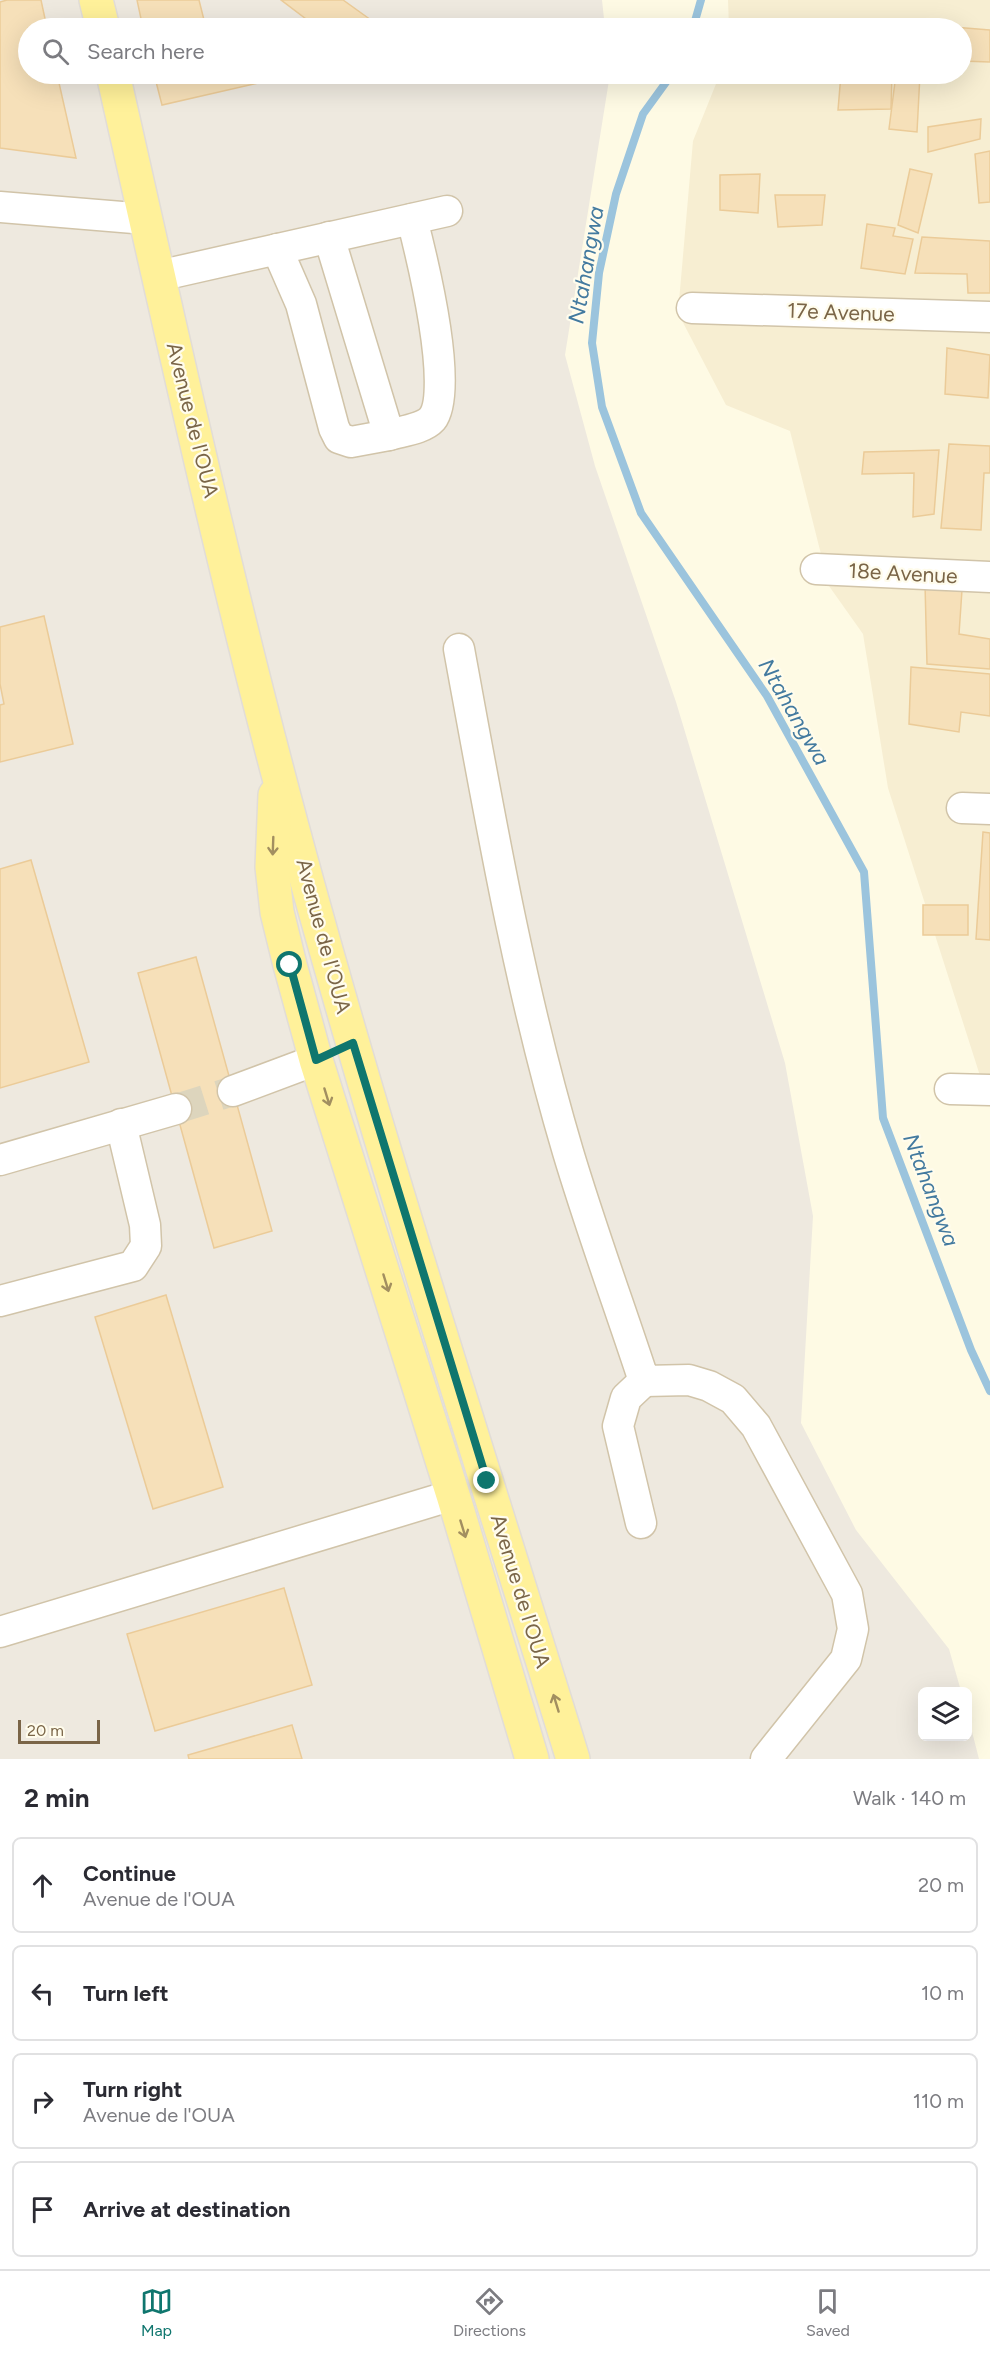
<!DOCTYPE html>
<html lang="en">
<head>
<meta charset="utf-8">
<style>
	body { margin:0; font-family:Figtree,sans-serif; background:#f2f2f3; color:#2b2b33 }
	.controls { position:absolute; right:18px; bottom:18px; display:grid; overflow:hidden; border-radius:9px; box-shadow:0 6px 24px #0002 }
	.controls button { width:54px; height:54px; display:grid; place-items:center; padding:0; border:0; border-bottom:2px solid #e1e1e2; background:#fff; color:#2b2b33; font:30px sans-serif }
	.scale { position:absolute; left:18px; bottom:15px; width:82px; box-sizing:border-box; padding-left:6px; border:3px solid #7a6547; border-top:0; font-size:16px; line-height:21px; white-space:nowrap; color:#7a6547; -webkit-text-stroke:4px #fffcec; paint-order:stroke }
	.stop { position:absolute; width:18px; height:18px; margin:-14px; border:4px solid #0f766e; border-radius:50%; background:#fff }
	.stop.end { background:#0f766e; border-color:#fff; box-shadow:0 2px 6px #0008 }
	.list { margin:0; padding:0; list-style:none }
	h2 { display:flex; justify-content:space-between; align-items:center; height:78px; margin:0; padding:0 24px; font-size:26px }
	h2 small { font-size:20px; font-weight:400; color:#7c7c81 }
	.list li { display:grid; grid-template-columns:39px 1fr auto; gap:18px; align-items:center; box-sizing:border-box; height:96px; margin:0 12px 12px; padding:0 12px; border:2px solid #e1e1e2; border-radius:9px }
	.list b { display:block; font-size:22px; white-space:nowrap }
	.list p { margin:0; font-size:20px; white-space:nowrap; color:#7c7c81 }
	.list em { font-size:20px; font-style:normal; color:#7c7c81 }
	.icon { flex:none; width:33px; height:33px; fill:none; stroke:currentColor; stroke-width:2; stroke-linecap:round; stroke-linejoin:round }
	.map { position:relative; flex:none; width:990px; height:1759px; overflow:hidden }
	.search { position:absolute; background:#fff; box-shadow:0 6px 24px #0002; left:18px; right:18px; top:18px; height:66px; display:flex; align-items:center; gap:15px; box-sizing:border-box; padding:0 21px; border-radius:33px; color:#7c7c81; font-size:22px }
	.sheet { height:510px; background:#fff }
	nav { display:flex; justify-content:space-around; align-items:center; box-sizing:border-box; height:84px; border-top:2px solid #e1e1e2; background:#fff; font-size:16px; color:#7c7c81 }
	nav a { display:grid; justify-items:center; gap:3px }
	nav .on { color:#0f766e }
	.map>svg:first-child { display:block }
</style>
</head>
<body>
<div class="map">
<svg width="990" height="1759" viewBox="0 0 990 1759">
	<rect width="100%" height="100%" fill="#fefae4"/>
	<polygon fill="#f7eed2" points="728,0 990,0 990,1107 888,788 863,634 829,586 790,431 726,405 678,313 693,141 720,74 962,74 962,28 729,28"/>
	<polygon fill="#eee9df" points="0,0 602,0 605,28 28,28 28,74 610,74 565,355 595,466 676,702 785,1063 813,1216 801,1423 856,1530 949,1649 961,1691 922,1692 922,1736 968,1736 968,1716 979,1759 0,1759"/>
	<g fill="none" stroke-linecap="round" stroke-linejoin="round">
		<g stroke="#9bc4dd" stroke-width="8">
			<polyline points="693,28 701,0"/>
			<polyline points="672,74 643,114 616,194 599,273 592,343 602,407 641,513 767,696 864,872 883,1118 971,1350 990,1391"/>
		</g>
	</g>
	<g fill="#f6e0b9" stroke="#ebcb98" stroke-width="1.5">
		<polygon points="7,0 41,0 47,28 28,28 28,74 57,74 76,158 0,148 0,2"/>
		<polygon points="137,0 199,0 206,28 143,28"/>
		<polygon points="281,0 343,0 371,20 333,28 318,28"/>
		<polygon points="371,20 381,28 333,28"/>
		<rect x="894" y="21" width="43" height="7"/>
		<polygon points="941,26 990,30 990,62 962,61 962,28 942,28"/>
		<polygon points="154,74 298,74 162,105"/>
		<polygon points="841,74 892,74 891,109 838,110"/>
		<polygon points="896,74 920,74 917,132 889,129"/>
		<polygon points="981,119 980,139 928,152 928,127"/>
		<polygon points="990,151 990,202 979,203 975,154"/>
		<polygon points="910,169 932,174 918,233 898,225"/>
		<polygon points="760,174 758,213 720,210 720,175"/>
		<polygon points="775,195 825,195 822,225 778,227"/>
		<polygon points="867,224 895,228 893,236 913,239 905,274 861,268"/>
		<polygon points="922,237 990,241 990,293 968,293 967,274 915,273"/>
		<polygon points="947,348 990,355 988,398 945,394"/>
		<polygon points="949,444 990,446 990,473 984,473 981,530 941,528"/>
		<polygon points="939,450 934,514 913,517 914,473 862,474 864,452"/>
		<polygon points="925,584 962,590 959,634 990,639 990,669 927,664"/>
		<polygon points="44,616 73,744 0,762 0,705 4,704 0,684 0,627"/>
		<polygon points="911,667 990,674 990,716 961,712 959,732 909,724"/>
		<polygon points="983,832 990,833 990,940 976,939"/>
		<polygon points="31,860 89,1062 0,1088 0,869"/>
		<rect x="923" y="905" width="45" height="30"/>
		<polygon points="196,957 272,1231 214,1248 138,973"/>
		<polygon points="166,1295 223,1487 153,1509 95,1317"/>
		<polygon points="284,1588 312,1685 155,1731 127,1634"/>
		<polygon points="292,1725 302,1759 189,1759 188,1755"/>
	</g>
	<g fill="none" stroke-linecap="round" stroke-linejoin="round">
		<polyline stroke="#ddd5bd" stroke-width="30" stroke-dasharray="30 15" stroke-linecap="butt" points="176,1109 233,1091"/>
		<g stroke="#d1c4a9" stroke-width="33">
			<g id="minor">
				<polyline points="0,207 146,219"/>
				<path d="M329 237 389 435C402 431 423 429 432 419 455 391 421 254 412 219"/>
				<polyline points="277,249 301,304 334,428 339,438 351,442 389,435"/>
				<polyline points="158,276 447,211"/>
				<polyline points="692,308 990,317"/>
				<polyline points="816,569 990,577"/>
				<path d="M459 649C490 818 519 987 568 1152 591 1229 619 1305 644 1381L689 1380 709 1386 733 1399 756 1426 847 1594 853 1629 846 1659 766 1759"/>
				<polyline points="962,808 990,809"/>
				<polyline points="950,1089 990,1090"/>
				<polyline points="233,1091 316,1060"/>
				<polyline points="0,1160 176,1109"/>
				<polyline points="0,1301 133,1266 146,1246 145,1225 121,1124"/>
				<polyline points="641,1523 618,1426 626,1398 644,1381"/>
				<polyline points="0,1632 453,1495"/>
			</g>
		</g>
		<g stroke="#e2ddd7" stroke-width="36">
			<g id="major">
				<polyline points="96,0 103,28"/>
				<path d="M113 74C165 305 216 537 276 766 363 1100 471 1429 573 1759"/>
				<polyline points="275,795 272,867 277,912 290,965 316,1060 453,1495 532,1759"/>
			</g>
		</g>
		<use href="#minor" stroke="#fff" stroke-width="30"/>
		<use href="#major" stroke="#fff19a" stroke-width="33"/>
	</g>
	<defs><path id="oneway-shaft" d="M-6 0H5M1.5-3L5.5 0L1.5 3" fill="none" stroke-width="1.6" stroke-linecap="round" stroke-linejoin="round" transform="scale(1.5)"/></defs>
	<g stroke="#a28f60">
		<use href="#oneway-shaft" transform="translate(273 846) rotate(92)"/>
		<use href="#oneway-shaft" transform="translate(327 1097) rotate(73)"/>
		<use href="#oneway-shaft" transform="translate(386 1283) rotate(73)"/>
		<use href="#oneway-shaft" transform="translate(463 1529) rotate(73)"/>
		<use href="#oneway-shaft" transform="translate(556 1703) rotate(-107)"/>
	</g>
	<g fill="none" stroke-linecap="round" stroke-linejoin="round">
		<polyline stroke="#0f766e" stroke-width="8" points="290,965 316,1060 353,1043 487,1481"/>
	</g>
	<g text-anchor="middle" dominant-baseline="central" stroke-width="4.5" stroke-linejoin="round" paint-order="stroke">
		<g font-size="21" fill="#7a6547" stroke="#fffcec">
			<text transform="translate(841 312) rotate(2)">17e Avenue</text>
			<text transform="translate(193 420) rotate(76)">Avenue de l'OUA</text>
			<text transform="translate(903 573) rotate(3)">18e Avenue</text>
			<text transform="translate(324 936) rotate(75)">Avenue de l'OUA</text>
			<text transform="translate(521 1591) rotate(73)">Avenue de l'OUA</text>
		</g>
		<g font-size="22" font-style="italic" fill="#437a9f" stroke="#fffcec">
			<text transform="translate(586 265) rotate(-80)">Ntahangwa</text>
			<text transform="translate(794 712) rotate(60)">Ntahangwa</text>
			<text transform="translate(931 1190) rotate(69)">Ntahangwa</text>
		</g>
	</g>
</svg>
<div class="controls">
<button><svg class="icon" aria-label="layers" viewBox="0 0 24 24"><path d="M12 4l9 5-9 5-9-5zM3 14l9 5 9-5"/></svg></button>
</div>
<div class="scale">20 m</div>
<div class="stop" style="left:290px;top:965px"></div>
<div class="stop end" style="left:487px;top:1481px"></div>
<div class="search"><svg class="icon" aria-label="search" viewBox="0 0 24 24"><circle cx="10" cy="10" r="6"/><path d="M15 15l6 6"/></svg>Search here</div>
</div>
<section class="sheet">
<h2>2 min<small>Walk · 140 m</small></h2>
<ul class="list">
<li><svg class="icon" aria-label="ahead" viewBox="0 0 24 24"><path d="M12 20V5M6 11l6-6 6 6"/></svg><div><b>Continue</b><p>Avenue de l'OUA</p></div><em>20 m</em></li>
<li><svg class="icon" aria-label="left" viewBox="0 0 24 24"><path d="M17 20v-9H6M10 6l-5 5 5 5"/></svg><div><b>Turn left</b></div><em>10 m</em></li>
<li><svg class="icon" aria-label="right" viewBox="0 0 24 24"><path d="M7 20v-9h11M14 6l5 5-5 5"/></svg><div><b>Turn right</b><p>Avenue de l'OUA</p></div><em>110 m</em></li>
<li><svg class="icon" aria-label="arrive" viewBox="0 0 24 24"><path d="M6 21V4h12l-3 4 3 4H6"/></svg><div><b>Arrive at destination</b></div></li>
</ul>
</section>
<nav>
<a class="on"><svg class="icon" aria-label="map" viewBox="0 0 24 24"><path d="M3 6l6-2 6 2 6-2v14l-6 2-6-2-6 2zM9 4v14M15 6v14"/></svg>Map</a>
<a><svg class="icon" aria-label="directions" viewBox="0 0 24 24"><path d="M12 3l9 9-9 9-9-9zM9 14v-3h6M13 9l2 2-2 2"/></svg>Directions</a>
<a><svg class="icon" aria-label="saved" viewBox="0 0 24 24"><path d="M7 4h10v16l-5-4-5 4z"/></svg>Saved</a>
</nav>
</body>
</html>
